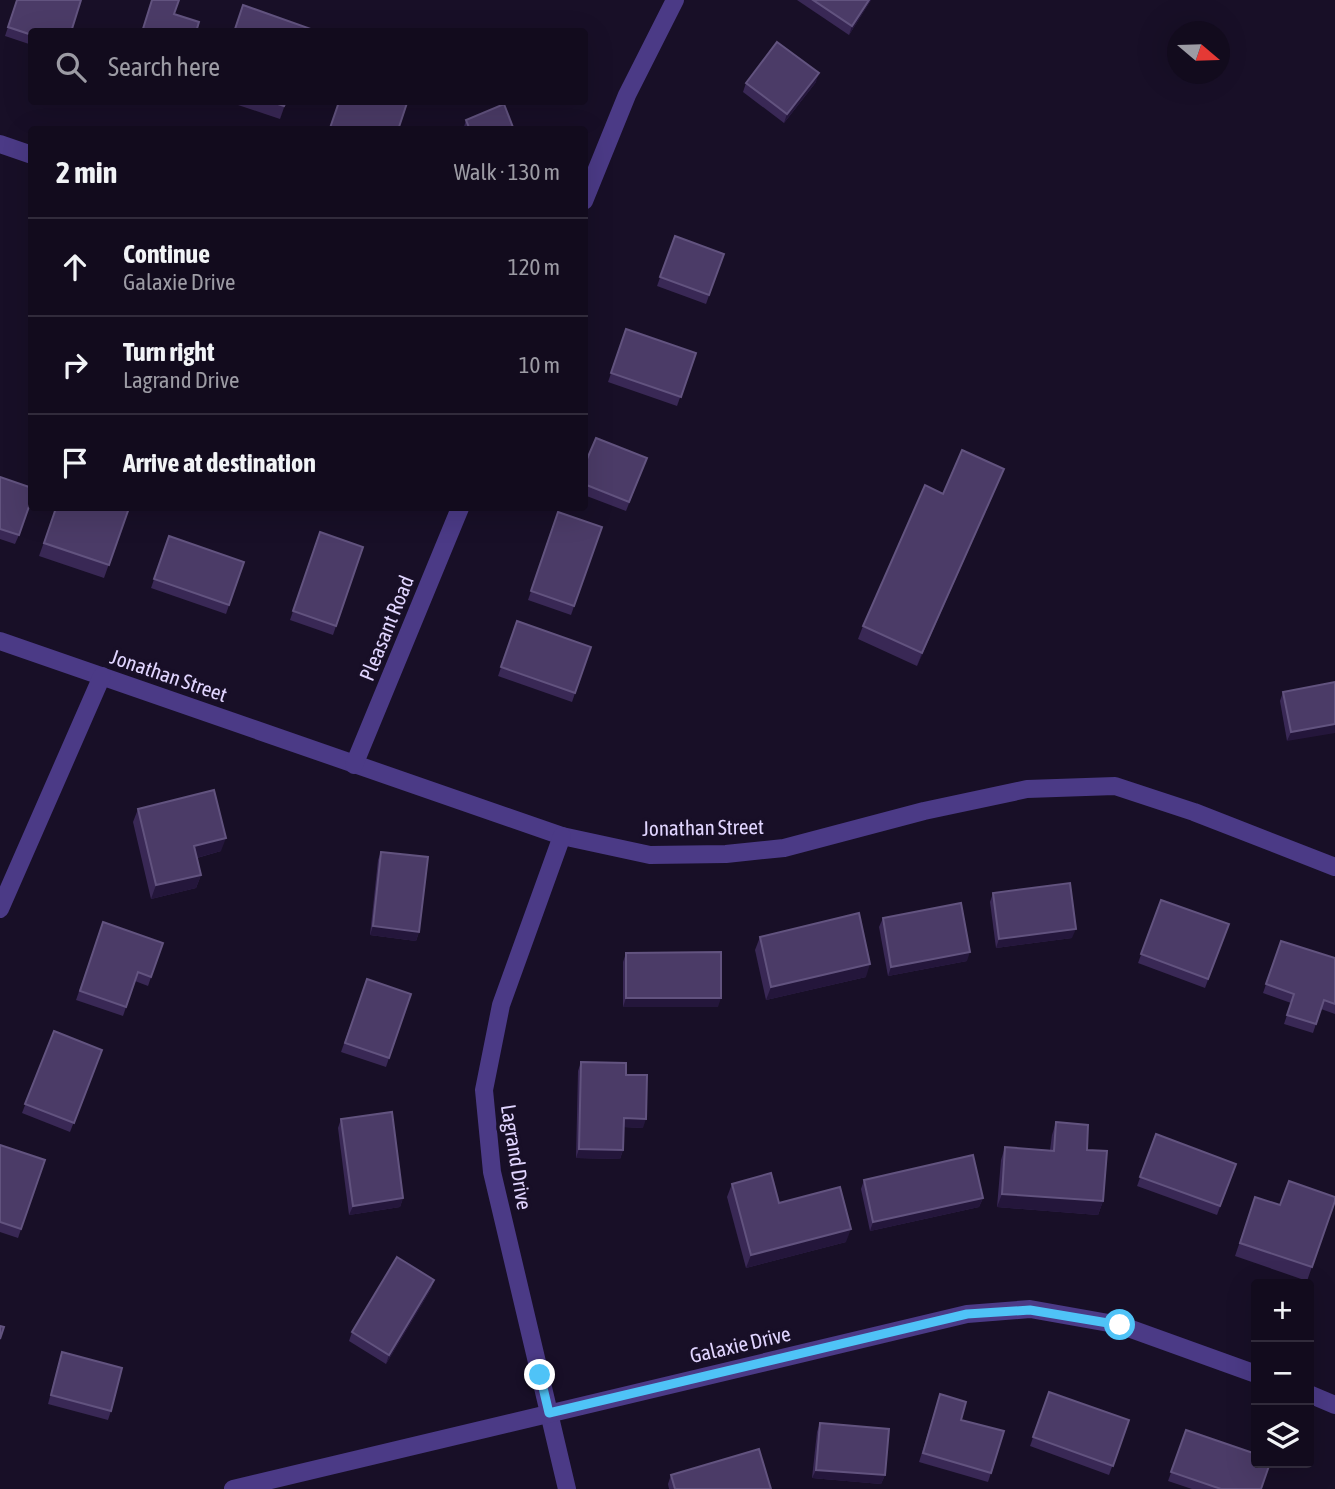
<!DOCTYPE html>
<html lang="en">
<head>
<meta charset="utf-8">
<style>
	body { margin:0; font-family:"Asap Condensed",sans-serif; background:#1b1426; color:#f1f3f6 }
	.controls { position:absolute; right:21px; bottom:21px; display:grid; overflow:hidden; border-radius:7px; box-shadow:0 7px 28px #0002 }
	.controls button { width:63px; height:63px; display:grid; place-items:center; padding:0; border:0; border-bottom:2px solid #312b3b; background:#120b1d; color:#f1f3f6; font:35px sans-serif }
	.compass { position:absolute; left:1167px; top:21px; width:63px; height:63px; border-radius:50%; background:#120b1d; box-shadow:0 7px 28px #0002; rotate:109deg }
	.stop { position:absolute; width:21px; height:21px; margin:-16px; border:5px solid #4fc3f7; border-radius:50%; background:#fff }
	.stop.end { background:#4fc3f7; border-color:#fff; box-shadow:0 2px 7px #0008 }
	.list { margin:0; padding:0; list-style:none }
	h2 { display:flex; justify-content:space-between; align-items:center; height:91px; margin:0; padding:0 28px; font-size:30px }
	h2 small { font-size:23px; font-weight:400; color:#9c9ba4 }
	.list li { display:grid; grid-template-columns:46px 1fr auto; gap:21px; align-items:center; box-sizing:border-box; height:98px; padding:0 28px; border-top:2px solid #312b3b }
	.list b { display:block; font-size:26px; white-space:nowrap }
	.list p { margin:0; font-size:23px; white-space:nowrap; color:#9c9ba4 }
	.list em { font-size:23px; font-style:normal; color:#9c9ba4 }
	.icon { flex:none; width:38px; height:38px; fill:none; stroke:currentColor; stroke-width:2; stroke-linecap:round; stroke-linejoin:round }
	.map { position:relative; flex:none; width:1335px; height:1489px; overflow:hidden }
	.search { position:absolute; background:#120b1d; box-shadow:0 7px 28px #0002; left:28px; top:28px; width:560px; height:77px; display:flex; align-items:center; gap:18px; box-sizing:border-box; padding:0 24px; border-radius:7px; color:#9c9ba4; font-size:26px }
	.panel { position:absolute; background:#120b1d; box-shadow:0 7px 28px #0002; left:28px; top:126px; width:560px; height:385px; border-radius:7px }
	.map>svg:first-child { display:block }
</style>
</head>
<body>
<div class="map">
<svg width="1335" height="1489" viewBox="0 0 1335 1489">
	<rect width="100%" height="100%" fill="#180f27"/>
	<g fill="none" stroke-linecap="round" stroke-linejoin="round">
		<g stroke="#4b3a86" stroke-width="18">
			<polyline points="0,144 32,155"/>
			<polyline points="584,201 627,95 675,0"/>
			<polyline points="0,641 562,836 650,855 726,854 784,848 924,811 1027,789 1115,786 1194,812 1335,867"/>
			<polyline points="354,765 460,508"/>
			<polyline points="562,836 501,1005 484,1090 492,1172 567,1489"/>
			<polyline points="0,909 102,676"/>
			<polyline points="1309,1394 1335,1405"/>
			<polyline points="233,1489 967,1314 1030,1309 1120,1325 1256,1374"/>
		</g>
	</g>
	<g fill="#392855">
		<polygon points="17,0 32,32 32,45 5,36"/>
		<polygon points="797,0 871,0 849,35"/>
		<polygon points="816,82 784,123 743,92 746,83"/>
		<polygon points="229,102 286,102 280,119"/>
		<polygon points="466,120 514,130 463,130"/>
		<polygon points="675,236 724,254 706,304 657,286"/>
		<polygon points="626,329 696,353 677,406 608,382"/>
		<polygon points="647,458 626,511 584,495 584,466"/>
		<polygon points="1004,469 917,666 858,639 863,626 943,494"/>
		<polygon points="0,477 19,535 15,544 0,539"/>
		<polygon points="56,508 129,508 104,578 39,556"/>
		<polygon points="558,512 602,527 571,615 528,600"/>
		<polygon points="320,532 363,547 333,635 290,620"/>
		<polygon points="169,536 244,562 226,614 151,588"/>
		<polygon points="517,621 591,647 572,702 498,676"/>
		<polygon points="1335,682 1287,741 1280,701 1283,692"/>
		<polygon points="138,809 221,851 197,858 201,875 196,888 151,899 133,822"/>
		<polygon points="381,852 419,932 416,941 370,935 378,860"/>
		<polygon points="993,893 1072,938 996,948 990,902"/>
		<polygon points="1161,900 1229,924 1205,988 1138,963"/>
		<polygon points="883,918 967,961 888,976 879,927"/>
		<polygon points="103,922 163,943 148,986 135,981 123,1016 76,1000"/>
		<polygon points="760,937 866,977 766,1000 755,950"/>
		<polygon points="1281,941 1335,958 1335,1014 1321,1009 1313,1033 1284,1024 1291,1003 1263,993"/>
		<polygon points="626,953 718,1007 623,1007 623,962"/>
		<polygon points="367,979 411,994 386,1067 341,1052"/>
		<polygon points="54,1031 102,1050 70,1132 22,1113"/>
		<polygon points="581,1062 626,1075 643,1128 624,1127 623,1150 620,1159 576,1158 578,1071"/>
		<polygon points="341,1119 403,1198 400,1207 349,1215 338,1128"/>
		<polygon points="1056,1122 1087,1150 1103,1201 1098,1215 997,1207 1001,1160 1005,1147 1050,1150 1052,1135"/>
		<polygon points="1156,1134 1236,1164 1217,1215 1137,1186"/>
		<polygon points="0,1145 45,1160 18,1238 0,1232"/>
		<polygon points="864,1180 983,1198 979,1207 870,1231 861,1189"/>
		<polygon points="732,1184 779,1203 846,1242 746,1268 727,1197"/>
		<polygon points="1255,1197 1280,1205 1335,1201 1307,1281 1235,1256"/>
		<polygon points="434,1280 431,1289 386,1364 349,1341 352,1332"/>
		<polygon points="62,1352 111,1411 108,1420 48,1404"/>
		<polygon points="1049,1392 1129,1420 1109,1475 1030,1446"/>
		<polygon points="940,1394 961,1420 991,1473 988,1482 919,1462"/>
		<polygon points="820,1423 885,1475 881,1484 812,1478 817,1432"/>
		<polygon points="1186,1430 1261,1489 1192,1489 1168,1481"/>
		<polygon points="671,1475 771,1489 669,1489 668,1484"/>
	</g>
	<g fill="#24163b">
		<polygon points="869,0 871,0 849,35 852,26"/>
		<polygon points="819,73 816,82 784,123 787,114"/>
		<polygon points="1004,469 999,482 917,666 922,653"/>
		<polygon points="1335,724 1335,733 1287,741 1291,732"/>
		<polygon points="226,838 221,851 189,860 194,846"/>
		<polygon points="201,875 196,888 151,899 156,885"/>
		<polygon points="373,926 419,932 416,941 370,935"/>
		<polygon points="1076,929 1072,938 996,948 999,939"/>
		<polygon points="970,952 967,961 888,976 891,967"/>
		<polygon points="870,964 866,977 766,1000 771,987"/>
		<polygon points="626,998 721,998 718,1007 623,1007"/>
		<polygon points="624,1118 646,1119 643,1128 621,1127"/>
		<polygon points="579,1149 623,1150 620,1159 576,1158"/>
		<polygon points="1002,1194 1103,1201 1098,1215 997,1207"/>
		<polygon points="403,1198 400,1207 349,1215 353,1206"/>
		<polygon points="983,1198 979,1207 870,1231 873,1222"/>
		<polygon points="851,1229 846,1242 746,1268 751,1255"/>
		<polygon points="434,1280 431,1289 386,1364 389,1355"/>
		<polygon points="816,1470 885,1475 881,1484 812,1478"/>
	</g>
	<g fill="#4b3b67" stroke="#62537f" stroke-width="2">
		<polygon points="17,0 81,0 71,32 32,32 32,35 8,27"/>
		<polygon points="152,0 179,0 174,14 199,22 196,32 142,32"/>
		<polygon points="813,0 869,0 852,26"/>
		<polygon points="243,5 311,29 310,32 234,32"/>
		<polygon points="777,42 819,73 787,114 746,83"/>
		<polygon points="272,102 286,102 284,106"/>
		<polygon points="339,102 404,102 407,103 398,130 334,130 330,128"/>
		<polygon points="504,104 514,130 470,130 466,120"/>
		<polygon points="675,236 724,254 709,295 660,277"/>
		<polygon points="626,329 696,353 681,397 611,373"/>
		<polygon points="596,438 647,458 629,502 584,484 584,466"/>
		<polygon points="962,450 1004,469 922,653 863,626 925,485 943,494"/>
		<polygon points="0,477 32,488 32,498 19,535 0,529"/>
		<polygon points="56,508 129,508 109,565 44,543"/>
		<polygon points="558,512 602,527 574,606 531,591"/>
		<polygon points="320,532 363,547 336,626 293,611"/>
		<polygon points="169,536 244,562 229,605 154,579"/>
		<polygon points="517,621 591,647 575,693 501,667"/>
		<polygon points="1335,682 1335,724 1291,732 1283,692"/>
		<polygon points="214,790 226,838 194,846 201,875 156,885 138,809"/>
		<polygon points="381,852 428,857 419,932 373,926"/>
		<polygon points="1070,883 1076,929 999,939 993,893"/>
		<polygon points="1161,900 1229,924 1208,979 1141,954"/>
		<polygon points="961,903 970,952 891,967 883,918"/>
		<polygon points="859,913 870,964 771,987 760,937"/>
		<polygon points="103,922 163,943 151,977 138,972 126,1007 80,991"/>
		<polygon points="1281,941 1335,958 1335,1004 1324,1000 1316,1024 1287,1015 1294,994 1266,984"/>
		<polygon points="721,952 721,998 626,998 626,953"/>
		<polygon points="367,979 411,994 389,1058 345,1043"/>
		<polygon points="54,1031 102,1050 74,1123 25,1104"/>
		<polygon points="581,1062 626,1063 626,1075 647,1075 646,1119 624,1118 623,1150 579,1149"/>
		<polygon points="392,1112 403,1198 353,1206 341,1119"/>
		<polygon points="1056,1122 1088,1125 1087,1150 1107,1151 1103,1201 1002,1194 1005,1147 1054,1151"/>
		<polygon points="1156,1134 1236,1164 1220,1206 1140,1177"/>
		<polygon points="0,1145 45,1160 21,1229 0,1222"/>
		<polygon points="973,1155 983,1198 873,1222 864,1180"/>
		<polygon points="771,1173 779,1203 840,1187 851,1229 751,1255 732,1184"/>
		<polygon points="1289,1181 1335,1197 1335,1201 1312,1267 1240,1243 1255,1197 1280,1205"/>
		<polygon points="397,1257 434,1280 389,1355 352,1332"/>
		<polygon points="0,1326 4,1327 0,1339"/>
		<polygon points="62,1352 122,1368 111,1411 51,1395"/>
		<polygon points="1049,1392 1129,1420 1113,1466 1033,1437"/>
		<polygon points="940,1394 966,1402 961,1420 1004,1431 991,1473 923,1453"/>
		<polygon points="820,1423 889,1429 885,1475 816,1470"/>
		<polygon points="1186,1430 1256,1454 1256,1463 1270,1463 1261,1489 1221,1489 1171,1472"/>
		<polygon points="759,1449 771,1489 675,1489 671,1475"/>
	</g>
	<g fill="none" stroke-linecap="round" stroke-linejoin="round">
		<polyline stroke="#4fc3f7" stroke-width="9" points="540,1375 549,1413 967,1314 1030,1310 1120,1325"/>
	</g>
	<g text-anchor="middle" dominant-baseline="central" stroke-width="7" stroke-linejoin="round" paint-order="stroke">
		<g font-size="21" fill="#e1d5ff" stroke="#180f27">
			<text transform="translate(386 628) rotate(-68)">Pleasant Road</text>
			<text transform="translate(169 675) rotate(19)">Jonathan Street</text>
			<text transform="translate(703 827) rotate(-1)">Jonathan Street</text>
			<text transform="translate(517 1157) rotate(81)">Lagrand Drive</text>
			<text transform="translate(740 1344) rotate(-13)">Galaxie Drive</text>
		</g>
	</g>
</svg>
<div class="controls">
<button>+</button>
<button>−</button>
<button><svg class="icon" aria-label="layers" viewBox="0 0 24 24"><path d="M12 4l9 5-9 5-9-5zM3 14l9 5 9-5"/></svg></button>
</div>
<svg class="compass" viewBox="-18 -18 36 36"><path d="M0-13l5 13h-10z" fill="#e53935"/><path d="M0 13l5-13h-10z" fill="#9c9ba4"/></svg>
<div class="stop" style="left:1120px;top:1325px"></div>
<div class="stop end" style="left:540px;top:1375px"></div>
<div class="search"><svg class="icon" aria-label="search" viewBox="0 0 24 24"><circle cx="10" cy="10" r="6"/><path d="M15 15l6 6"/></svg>Search here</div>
<section class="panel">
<h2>2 min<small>Walk · 130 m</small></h2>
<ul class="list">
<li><svg class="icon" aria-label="ahead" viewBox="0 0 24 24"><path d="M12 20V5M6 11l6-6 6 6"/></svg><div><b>Continue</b><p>Galaxie Drive</p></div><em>120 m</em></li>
<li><svg class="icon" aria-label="right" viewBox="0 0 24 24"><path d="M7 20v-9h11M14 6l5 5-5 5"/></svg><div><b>Turn right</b><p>Lagrand Drive</p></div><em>10 m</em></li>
<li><svg class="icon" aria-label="arrive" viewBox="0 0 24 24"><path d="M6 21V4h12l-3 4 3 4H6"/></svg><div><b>Arrive at destination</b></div></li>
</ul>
</section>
</div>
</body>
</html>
